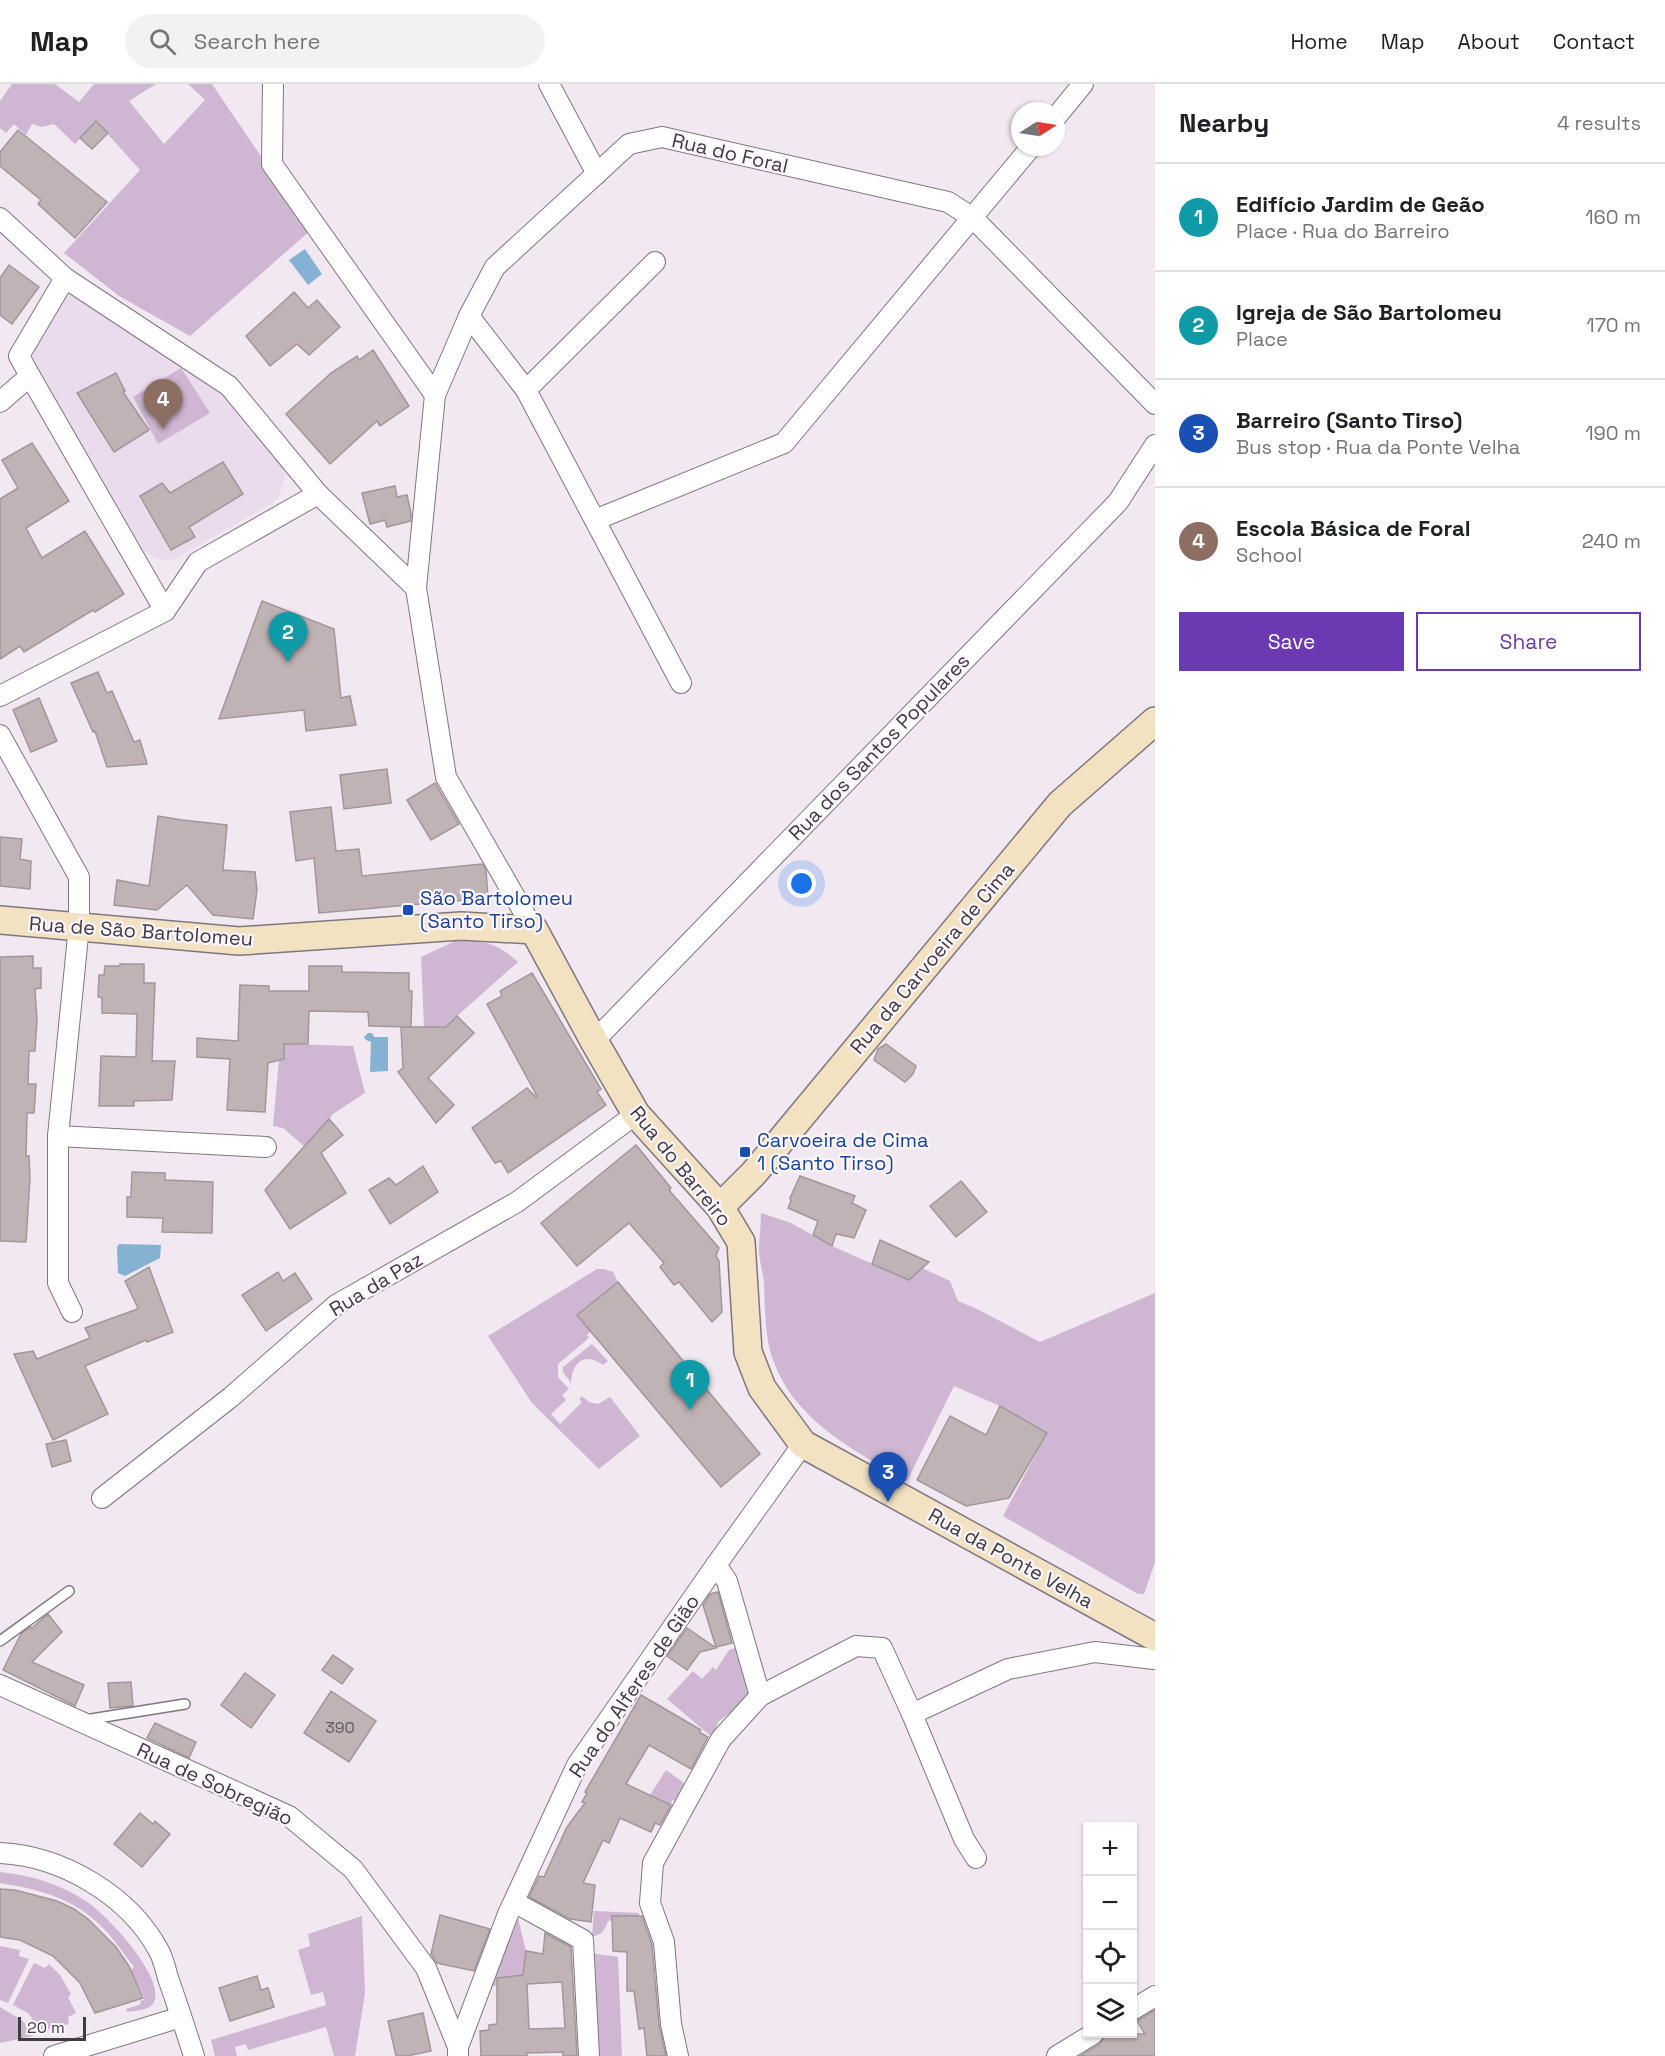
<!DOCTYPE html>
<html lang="en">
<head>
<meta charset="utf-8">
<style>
	body { margin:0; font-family:"Space Grotesk",sans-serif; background:#f2f2f2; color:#202124 }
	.controls { position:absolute; right:18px; bottom:18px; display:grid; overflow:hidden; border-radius:0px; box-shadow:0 2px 4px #0004 }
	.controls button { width:54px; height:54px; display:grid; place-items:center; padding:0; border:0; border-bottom:2px solid #e0e0e0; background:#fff; color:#202124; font:30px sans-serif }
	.compass { position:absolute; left:1011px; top:18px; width:54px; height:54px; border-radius:50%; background:#fff; box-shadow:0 2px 4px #0004; rotate:78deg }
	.scale { position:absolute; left:18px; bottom:15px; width:68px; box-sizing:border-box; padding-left:6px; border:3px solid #3f3c40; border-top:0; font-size:16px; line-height:21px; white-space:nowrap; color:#3f3c40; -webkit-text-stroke:4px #fdf6fe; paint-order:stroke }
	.you { position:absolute; left:802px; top:800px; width:21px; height:21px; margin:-15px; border:4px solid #fff; border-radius:50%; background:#1a73e8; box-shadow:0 0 0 9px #1a73e833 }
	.badge { display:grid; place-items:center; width:39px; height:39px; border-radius:50%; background:#6b3ab2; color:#fff; font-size:20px; font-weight:700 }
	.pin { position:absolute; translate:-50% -50px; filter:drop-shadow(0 2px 3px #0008) }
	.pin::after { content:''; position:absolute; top:32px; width:21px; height:18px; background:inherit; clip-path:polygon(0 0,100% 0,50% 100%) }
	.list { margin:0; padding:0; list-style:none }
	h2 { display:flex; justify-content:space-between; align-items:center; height:78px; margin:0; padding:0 24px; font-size:26px }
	h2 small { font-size:20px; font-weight:400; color:#757577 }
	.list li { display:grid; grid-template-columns:39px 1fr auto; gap:18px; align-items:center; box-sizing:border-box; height:108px; padding:0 24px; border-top:2px solid #e0e0e0 }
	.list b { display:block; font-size:22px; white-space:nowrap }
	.list p { margin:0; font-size:20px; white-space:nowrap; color:#757577 }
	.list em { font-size:20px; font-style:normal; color:#757577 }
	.actions { display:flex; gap:12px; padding:18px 24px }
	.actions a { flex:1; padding:14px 0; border:2px solid #6b3ab2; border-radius:0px; text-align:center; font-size:21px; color:#6b3ab2 }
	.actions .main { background:#6b3ab2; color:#fff }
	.icon { flex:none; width:33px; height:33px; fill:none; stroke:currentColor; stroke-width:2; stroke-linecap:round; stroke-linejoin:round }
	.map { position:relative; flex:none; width:1155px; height:1972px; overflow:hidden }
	header { display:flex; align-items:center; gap:36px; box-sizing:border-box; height:84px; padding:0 30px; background:#fff; border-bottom:2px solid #e0e0e0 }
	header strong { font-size:28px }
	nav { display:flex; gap:33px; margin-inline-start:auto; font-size:21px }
	.search { width:420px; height:54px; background:#f2f2f2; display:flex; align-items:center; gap:15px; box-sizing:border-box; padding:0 21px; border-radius:33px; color:#757577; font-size:22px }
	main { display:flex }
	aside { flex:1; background:#fff }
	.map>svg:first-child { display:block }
</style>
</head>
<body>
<header>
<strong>Map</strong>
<div class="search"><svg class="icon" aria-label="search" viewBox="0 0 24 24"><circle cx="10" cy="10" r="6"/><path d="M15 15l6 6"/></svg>Search here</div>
<nav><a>Home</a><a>Map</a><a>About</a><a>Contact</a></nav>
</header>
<main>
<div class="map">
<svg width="1155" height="1972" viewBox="0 0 1155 1972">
	<rect width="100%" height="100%" fill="#f1e8f2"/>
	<polygon fill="#eadcec" points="74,208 82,211 228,314 283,382 285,395 278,414 269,421 175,475 164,476 154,474 144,466 35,284 33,270 35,260 61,216"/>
	<g fill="#cfb7d3">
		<polygon points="12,0 55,0 79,18 94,0 156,0 129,17 164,60 205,16 188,0 212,0 311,146 190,252 119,212 64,169 140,86 96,37 75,60 54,40 42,43 32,40 26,51 14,40 6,49 0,44 0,17"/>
		<polygon points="181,284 210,329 158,360 133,313"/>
		<path d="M455 857C485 857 496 858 518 878L457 932 425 965 421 873Z"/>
		<polygon points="284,960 353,962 365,1009 333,1030 305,1063 283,1044 273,1042 279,976 284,975"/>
		<path d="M761 1129 791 1139 832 1162 909 1196 922 1184 950 1197 958 1217 977 1225 1040 1258 1155 1209V1478L1144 1510H1138L1003 1432 1047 1349 1000 1322 954 1302 907 1397C853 1366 791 1335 771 1270 765 1249 765 1224 764 1202 764 1190 759 1178 759 1166 759 1154 761 1142 761 1129Z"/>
		<polygon points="597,1185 604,1185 613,1188 618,1198 577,1231 591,1247 587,1251 589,1254 558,1280 558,1293 569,1305 562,1311 566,1316 551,1330 560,1340 582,1318 579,1315 582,1312 589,1318 598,1320 610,1313 640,1352 599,1385 532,1319 488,1252"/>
		<path d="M592 1260 608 1277 603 1281C584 1267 572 1279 571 1299L563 1288V1283Z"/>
		<polygon points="742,1562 750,1594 748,1610 745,1617 718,1638 713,1654 667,1615 693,1587 702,1595 713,1583 716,1586 729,1566"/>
		<polygon points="666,1686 688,1702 680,1718 672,1716 671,1721 650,1711"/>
		<path d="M0 1788C32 1791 59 1800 86 1817 105 1829 169 1896 153 1920 148 1926 135 1927 127 1928L126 1925 141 1920 140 1917 144 1916V1913L131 1886 134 1883C124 1870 114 1855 102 1843 74 1814 38 1805 0 1799Z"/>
		<path d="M594 1827 639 1829V1832L608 1837C605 1845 602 1852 592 1852Z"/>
		<polygon points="362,1832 365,1909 355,1972 334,1972 326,1943 248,1966 246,1960 235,1963 237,1972 215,1972 211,1956 326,1921 323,1908 311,1911 298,1866 310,1862 308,1850"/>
		<polygon points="518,1834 526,1867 523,1891 530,1900 491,1902 515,1835"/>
		<polygon points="0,1862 20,1866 19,1872 29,1875 8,1919 0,1916"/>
		<polygon points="590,1869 618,1873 622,1972 594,1972"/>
		<polygon points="34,1879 45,1884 49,1880 60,1891 71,1910 68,1913 76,1929 68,1933 69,1940 41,1947 28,1929 13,1921"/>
		<polygon points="0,1923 23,1937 33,1952 0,1959"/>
	</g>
	<g fill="#85b2d3">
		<polygon points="305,165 322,190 308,201 289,176"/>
		<polygon points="368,949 372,949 374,953 388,953 388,987 370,988 371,958 366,956 364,953"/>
		<polygon points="119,1160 161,1161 160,1174 125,1192 118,1189 117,1163"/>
	</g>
	<g fill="#c0b3b6" stroke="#a3969a" stroke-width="1.5" fill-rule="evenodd">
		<polygon points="96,37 108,49 92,65 80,54"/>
		<polygon points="18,46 107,118 75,154 38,120 41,116 0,82 0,68"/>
		<polygon points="9,181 39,203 12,240 0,231 0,194"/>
		<polygon points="294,208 308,224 317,216 340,243 309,271 297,260 270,282 246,252"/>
		<polygon points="373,266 409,322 380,342 377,337 330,380 286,330 331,289 357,272 359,276"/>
		<polygon points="116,289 125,307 123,308 149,346 114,368 77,309"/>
		<polygon points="32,359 69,417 26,444 42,474 85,447 124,510 95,528 93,526 24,568 20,562 0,575 0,415 18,404 2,376"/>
		<polygon points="223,378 243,410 189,443 195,453 171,466 140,412 162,399 170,409"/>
		<polygon points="395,402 397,413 407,411 411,429 411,437 387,443 385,436 370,440 362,409"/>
		<polygon points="262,517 334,545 341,614 350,612 356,641 306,647 304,626 219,635"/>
		<polygon points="98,588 107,609 112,607 134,658 140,656 147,680 107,683 95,647 93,648 71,599"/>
		<polygon points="39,614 57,657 31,668 13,626"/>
		<polygon points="387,685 391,719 344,725 340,691"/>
		<polygon points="435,699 459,740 431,756 407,716"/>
		<polygon points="331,723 336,767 359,765 362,792 482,780 486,786 488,814 319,829 314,774 296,777 290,728"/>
		<polygon points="158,732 182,736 227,741 223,786 255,788 257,806 253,835 213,831 187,801 157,826 114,821 117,796 149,802"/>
		<polygon points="0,753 22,755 20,775 31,777 30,805 0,802"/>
		<polygon points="33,872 33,884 41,884 41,904 35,905 37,936 35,967 29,967 28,1000 36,1000 34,1029 27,1029 26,1072 29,1072 30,1094 26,1158 0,1157 0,873"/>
		<polygon points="120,880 144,880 144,899 155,899 152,977 175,977 172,1016 134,1017 134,1022 99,1022 101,972 136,973 137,930 102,929 102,914 98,913 99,891 104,891 105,882 120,882"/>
		<polygon points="309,882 342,882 342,888 409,889 409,907 412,907 411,943 369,942 368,928 309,927 308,960 284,960 284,975 268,979 265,1028 227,1026 230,975 197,973 197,954 238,957 240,901 269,902 269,907 309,907"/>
		<polygon points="532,889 601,1005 597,1008 606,1021 508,1089 501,1077 495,1079 472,1044 527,1004 536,1013 537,1012 487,920 502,912 500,907"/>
		<polygon points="457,932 474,949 428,994 454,1021 436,1039 398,988 403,984 401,943 446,943"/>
		<polygon points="886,960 916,982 913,990 905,998 874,976 878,965"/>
		<polygon points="329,1035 343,1051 321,1069 346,1109 290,1145 265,1106"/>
		<polygon points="636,1061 671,1104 669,1106 719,1164 716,1172 719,1177 722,1228 712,1238 679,1198 674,1201 660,1183 664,1179 629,1139 577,1182 541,1139"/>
		<polygon points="423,1082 438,1108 390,1140 369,1106 389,1094 396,1101"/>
		<polygon points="132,1088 165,1089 165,1096 213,1098 212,1149 162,1148 163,1134 127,1133 127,1113 131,1113"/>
		<polygon points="800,1092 855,1112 852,1119 866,1126 854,1154 836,1150 832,1162 813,1151 818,1137 788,1124 791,1117 790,1114"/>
		<polygon points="961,1097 987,1128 956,1153 930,1122"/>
		<polygon points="880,1156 929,1178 909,1196 872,1180"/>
		<polygon points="149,1183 173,1248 147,1258 146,1256 85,1282 108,1330 53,1356 14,1270 33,1267 37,1275 90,1254 85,1244 135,1226 138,1224 125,1197"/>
		<polygon points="278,1188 283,1197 295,1189 312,1215 266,1247 242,1211"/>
		<polygon points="618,1198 760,1370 721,1403 577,1231"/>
		<polygon points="1000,1322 1047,1349 1009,1414 966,1422 917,1396 950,1332 986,1351"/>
		<polygon points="66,1356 71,1377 52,1383 46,1360"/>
		<polygon points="718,1508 732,1559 716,1563 703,1521 710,1510"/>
		<polygon points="48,1530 62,1548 32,1578 84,1601 75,1622 3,1586 21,1550 30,1543 32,1544"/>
		<polygon points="687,1544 716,1564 700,1568 687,1586 667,1572"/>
		<polygon points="333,1571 353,1585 342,1600 322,1586"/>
		<polygon points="245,1589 275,1611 251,1644 221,1621"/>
		<polygon points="131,1598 133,1622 110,1624 108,1599"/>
		<polygon points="331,1607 376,1637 349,1678 304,1649"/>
		<polygon points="641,1611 701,1646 699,1648 708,1653 691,1685 649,1661 626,1700 671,1721 660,1741 655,1739 651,1748 620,1734 609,1759 603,1756 583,1799 595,1801 591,1838 570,1835 529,1813 539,1792 544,1793 567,1743 585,1719 582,1718 587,1709 585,1708"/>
		<polygon points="155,1639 196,1658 189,1674 147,1654"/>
		<polygon points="140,1729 153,1740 155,1737 170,1750 142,1783 114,1760"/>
		<polygon points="0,1805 15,1806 57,1817 74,1825 88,1835 116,1863 129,1882 143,1914 95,1929 80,1899 53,1872 20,1856 0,1853"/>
		<polygon points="440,1831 490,1845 474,1887 437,1879 431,1870"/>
		<polygon points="612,1832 642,1832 652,1861 659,1941 666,1972 647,1972 644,1944 639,1945 634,1907 627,1907 627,1868 613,1867"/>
		<path d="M545 1849 571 1863 577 1972H563V1968L527 1969V1972H481L480 1947 489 1946V1941L497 1940V1894L523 1891 526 1867 543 1870ZM562 1898 565 1944 529 1945 527 1900Z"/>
		<polygon points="257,1892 261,1906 268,1904 274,1923 230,1937 219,1904"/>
		<polygon points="1155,1926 1155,1972 1080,1972 1100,1960 1105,1950 1145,1950 1137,1937"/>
		<polygon points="423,1929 431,1967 407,1972 396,1972 388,1937"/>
	</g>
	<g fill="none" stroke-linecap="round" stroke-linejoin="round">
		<g stroke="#7f7780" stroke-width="12">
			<g id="lane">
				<polyline points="0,1557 69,1507"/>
				<polyline points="85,1636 185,1620"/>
			</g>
		</g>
		<g stroke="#7f7780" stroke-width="22">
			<g id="street">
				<polyline points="273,0 272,80 435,311"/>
				<polyline points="549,0 597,90"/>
				<polyline points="1056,33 1083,0"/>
				<polyline points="0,134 65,194 229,302 318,410 416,504"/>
				<polyline points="469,232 526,306 681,599"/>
				<polyline points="30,292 165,527"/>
				<polyline points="526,306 655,178"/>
				<polyline points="0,318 30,292 19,272 65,194"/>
				<polyline points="595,436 784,359 1031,63"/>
				<polyline points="0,612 165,527 198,478 318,410"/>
				<polyline points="0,651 79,793 79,842 58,1052 58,1199 72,1228"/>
				<polyline points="534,846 446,693 416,504 435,311 469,232 495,183 629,60 662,53 948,118 973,134 1155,320"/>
				<polyline points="594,957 1118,418 1155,361"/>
				<polyline points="58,1052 266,1063"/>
				<polyline points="102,1414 231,1313 336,1221 517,1118 636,1030"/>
				<polyline points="716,1481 727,1497 760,1612"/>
				<polyline points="0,1601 289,1732 353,1785 426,1884 458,1963 458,1970"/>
				<polyline points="912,1630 964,1755 976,1774"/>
				<path d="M0 1769C62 1772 129 1811 159 1867 164 1876 166 1888 169 1897 178 1922 186 1947 194 1972"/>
				<polyline points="514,1818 583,1856 589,1972"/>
				<polyline points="1132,1926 1155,1912"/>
				<polyline points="458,1963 508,1830 577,1681 716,1481 803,1360"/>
				<polyline points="54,1972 181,1933"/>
				<polyline points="678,1972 671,1940 664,1858 650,1819 653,1779 721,1655 760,1612 856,1562 882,1564 912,1630 1008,1585 1095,1568 1154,1575"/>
				<polyline points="1057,1972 1093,1950"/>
			</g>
		</g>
		<g stroke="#7f7780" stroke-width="30">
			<g id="secondary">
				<polyline points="0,836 239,857 461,842 534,846 594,957 636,1030 720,1123 741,1158 748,1268 762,1304 803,1360 1155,1553"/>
				<polyline points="720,1123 754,1089 1060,720 1155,637"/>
			</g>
		</g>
		<use href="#lane" stroke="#fff" stroke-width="9"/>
		<use href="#street" stroke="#fff" stroke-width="20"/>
		<use href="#secondary" stroke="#f2e2c2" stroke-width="27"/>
	</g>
	<g fill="#1a4fb4" stroke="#fdf6fe" stroke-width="2">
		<rect x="402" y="820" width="12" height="12" rx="3"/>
		<rect x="739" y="1062" width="12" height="12" rx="3"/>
	</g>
	<g text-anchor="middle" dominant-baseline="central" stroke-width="4.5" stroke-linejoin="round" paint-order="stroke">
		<g font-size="16" fill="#5f5a5e">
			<text x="340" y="1643">390</text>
		</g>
		<g font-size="20" fill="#3f3c40" stroke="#fdf6fe">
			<text transform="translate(730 69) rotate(13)">Rua do Foral</text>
			<text transform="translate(879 663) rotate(-46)">Rua dos Santos Populares</text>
			<text transform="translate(141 847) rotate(4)">Rua de São Bartolomeu</text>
			<text transform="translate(932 874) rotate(-50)">Rua da Carvoeira de Cima</text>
			<text transform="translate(681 1082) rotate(51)">Rua do Barreiro</text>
			<text transform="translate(376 1200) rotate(-31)">Rua da Paz</text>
			<text transform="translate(1011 1474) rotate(29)">Rua da Ponte Velha</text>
			<text transform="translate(634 1602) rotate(-56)">Rua do Alferes de Gião</text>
			<text transform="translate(215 1700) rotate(25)">Rua de Sobregião</text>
		</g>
		<g font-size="20" fill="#164399" stroke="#fdf6fe" text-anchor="start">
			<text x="420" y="814">São Bartolomeu<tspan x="420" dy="23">(Santo Tirso)</tspan></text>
			<text x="757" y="1056">Carvoeira de Cima<tspan x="757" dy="23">1 (Santo Tirso)</tspan></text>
		</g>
	</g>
</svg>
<div class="controls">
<button>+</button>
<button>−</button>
<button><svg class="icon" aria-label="locate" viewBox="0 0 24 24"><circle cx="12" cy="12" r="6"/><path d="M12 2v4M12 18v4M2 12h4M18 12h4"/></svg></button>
<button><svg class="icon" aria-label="layers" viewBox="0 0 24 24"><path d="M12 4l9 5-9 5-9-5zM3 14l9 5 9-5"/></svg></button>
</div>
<svg class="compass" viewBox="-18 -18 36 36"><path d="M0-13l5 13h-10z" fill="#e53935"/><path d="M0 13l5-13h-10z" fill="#757577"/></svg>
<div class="scale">20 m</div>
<div class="you"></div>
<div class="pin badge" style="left:690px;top:1326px;background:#0f9aa8">1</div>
<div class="pin badge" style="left:288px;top:578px;background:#0f9aa8">2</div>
<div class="pin badge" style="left:888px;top:1418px;background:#1a4fb4">3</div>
<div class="pin badge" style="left:163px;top:345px;background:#8d6e63">4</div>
</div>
<aside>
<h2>Nearby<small>4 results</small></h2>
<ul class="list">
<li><span class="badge" style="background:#0f9aa8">1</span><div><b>Edifício Jardim de Geão</b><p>Place · Rua do Barreiro</p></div><em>160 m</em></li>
<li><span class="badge" style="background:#0f9aa8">2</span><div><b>Igreja de São Bartolomeu</b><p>Place</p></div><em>170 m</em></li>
<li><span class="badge" style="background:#1a4fb4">3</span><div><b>Barreiro (Santo Tirso)</b><p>Bus stop · Rua da Ponte Velha</p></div><em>190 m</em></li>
<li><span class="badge" style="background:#8d6e63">4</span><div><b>Escola Básica de Foral</b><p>School</p></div><em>240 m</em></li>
</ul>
<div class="actions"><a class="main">Save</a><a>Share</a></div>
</aside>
</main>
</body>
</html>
